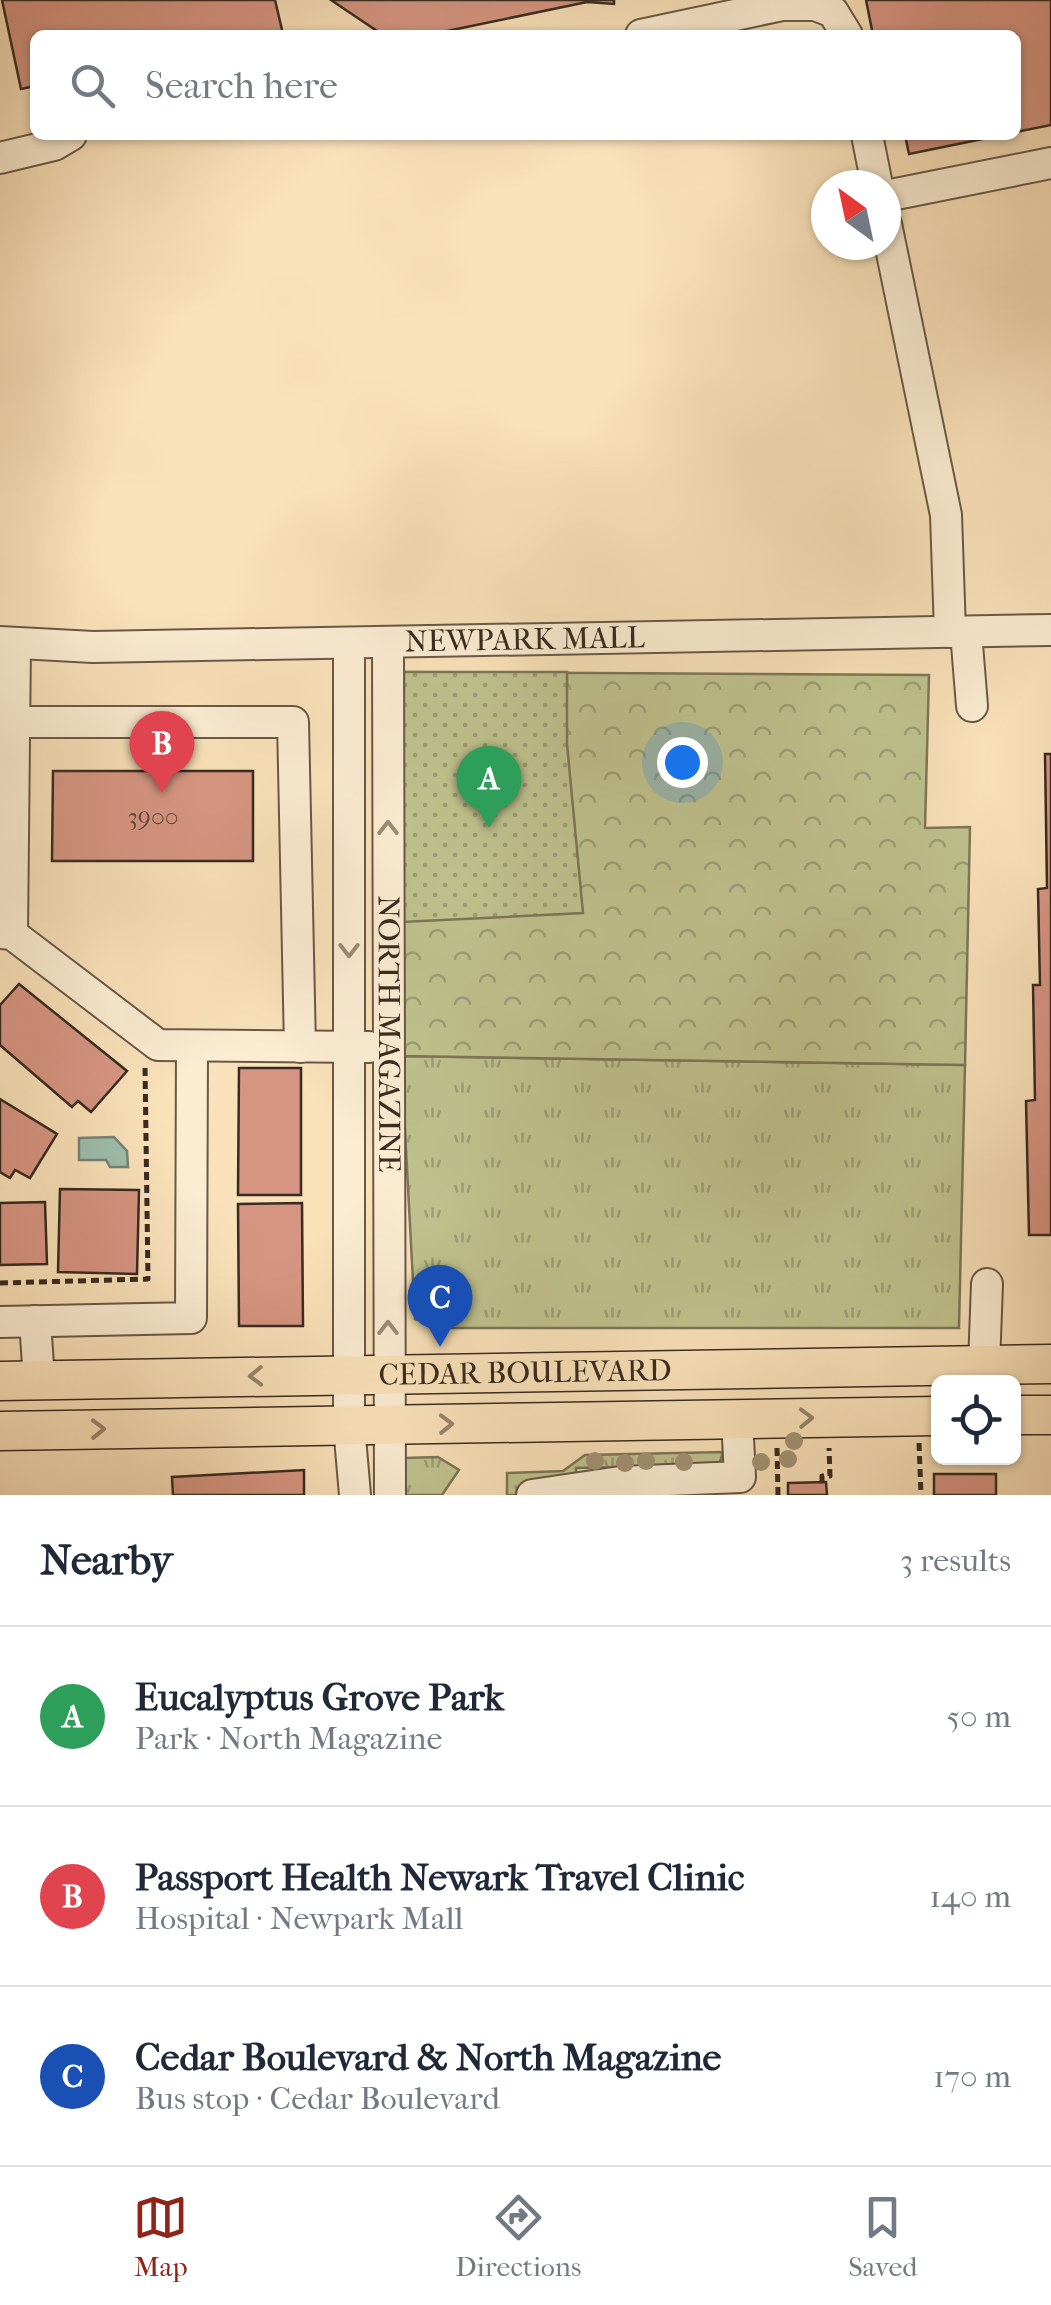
<!DOCTYPE html>
<html lang="en">
<head>
<meta charset="utf-8">
<style>
	body { margin:0; font-family:"IM FELL French Canon",serif; background:#f6f6f7; color:#1f2937 }
	.controls { position:absolute; right:30px; bottom:30px; display:grid; overflow:hidden; border-radius:15px; box-shadow:0 2px 8px #0004 }
	.controls button { width:90px; height:90px; display:grid; place-items:center; padding:0; border:0; border-bottom:2px solid #e0e1e3; background:#fff; color:#1f2937; font:50px sans-serif }
	.compass { position:absolute; left:811px; top:170px; width:90px; height:90px; border-radius:50%; background:#fff; box-shadow:0 2px 8px #0004; rotate:327deg }
	.you { position:absolute; left:682px; top:762px; width:35px; height:35px; margin:-25px; border:8px solid #fff; border-radius:50%; background:#1a73e8; box-shadow:0 0 0 15px #1a73e833 }
	.badge { display:grid; place-items:center; width:65px; height:65px; border-radius:50%; background:#8f2418; color:#fff; font-size:32px; font-weight:700 }
	.pin { position:absolute; translate:-50% -82px; filter:drop-shadow(0 2px 5px #0008) }
	.pin::after { content:''; position:absolute; top:52px; width:35px; height:30px; background:inherit; clip-path:polygon(0 0,100% 0,50% 100%) }
	.list { margin:0; padding:0; list-style:none }
	h2 { display:flex; justify-content:space-between; align-items:center; height:130px; margin:0; padding:0 40px; font-size:42px }
	h2 small { font-size:32px; font-weight:400; color:#747a83 }
	.list li { display:grid; grid-template-columns:65px 1fr auto; gap:30px; align-items:center; box-sizing:border-box; height:180px; padding:0 40px; border-top:2px solid #e0e1e3 }
	.list b { display:block; font-size:38px; white-space:nowrap }
	.list p { margin:0; font-size:32px; white-space:nowrap; color:#747a83 }
	.list em { font-size:32px; font-style:normal; color:#747a83 }
	.icon { flex:none; width:55px; height:55px; fill:none; stroke:currentColor; stroke-width:2; stroke-linecap:round; stroke-linejoin:round }
	.map { position:relative; flex:none; width:1051px; height:1495px; overflow:hidden }
	.search { position:absolute; background:#fff; box-shadow:0 2px 8px #0004; left:30px; right:30px; top:30px; height:110px; display:flex; align-items:center; gap:25px; box-sizing:border-box; padding:0 35px; border-radius:15px; color:#747a83; font-size:38px }
	.sheet { height:670px; background:#fff }
	nav { display:flex; justify-content:space-around; align-items:center; box-sizing:border-box; height:140px; border-top:2px solid #e0e1e3; background:#fff; font-size:28px; color:#747a83 }
	nav a { display:grid; justify-items:center; gap:5px }
	nav .on { color:#8f2418 }
	.map>svg:first-child { display:block }
</style>
</head>
<body>
<div class="map">
<svg width="1051" height="1495" viewBox="0 0 1051 1495">
	<defs>
		<pattern id="grass-tufts" width="24" height="20" patternUnits="userSpaceOnUse" patternTransform="scale(2.5)"><rect width="24" height="20" fill="#bfc28e"/><path d="M3 7l-1-3M5 7V3M7 7l1-3M15 17l-1-3M17 17v-4M19 17l1-3" fill="none" stroke="#9c9e74"/></pattern>
		<pattern id="forest-crowns" width="20" height="18" patternUnits="userSpaceOnUse" patternTransform="scale(2.5)"><rect width="20" height="18" fill="#bfc28e"/><path d="M2 6a3 3 0 1 1 6 0M12 15a3 3 0 1 1 6 0" fill="none" stroke="#9c9e74"/></pattern>
		<pattern id="park-dots" width="8" height="8" patternUnits="userSpaceOnUse" patternTransform="scale(2.5)"><rect width="8" height="8" fill="#bfc28e"/><path d="M2 2h.1M6 6h.1" fill="none" stroke="#9c9e74" stroke-width="1.8" stroke-linecap="round"/></pattern>
	</defs>
	<rect width="100%" height="100%" fill="#f9e1b9"/>
	<filter id="stains"><feTurbulence type="fractalNoise" baseFrequency=".002" numOctaves="4"/><feColorMatrix values="0 0 0 0 .2 0 0 0 0 .09 0 0 0 0 .02 0 0 0 .5 -.17"/></filter>
	<radialGradient id="worn" r=".72"><stop offset=".6" stop-color="#630" stop-opacity="0"/><stop offset="1" stop-color="#630" stop-opacity=".3"/></radialGradient>
	<g fill="url(#grass-tufts)" stroke="#7c7658" stroke-width="2.5">
		<polygon points="401,1056 965,1065 959,1328 446,1328 415,1319"/>
		<polygon points="723,1452 719,1465 576,1468 576,1478 523,1495 507,1495 507,1473 563,1471 585,1455"/>
		<polygon points="438,1457 459,1470 442,1495 402,1495 405,1458"/>
	</g>
	<polygon fill="url(#forest-crowns)" stroke="#7c7658" stroke-width="2.5" points="404,672 929,675 925,828 970,827 965,1065 401,1056"/>
	<polygon fill="url(#park-dots)" stroke="#7c7658" stroke-width="2.5" points="404,672 567,672 567,744 583,913 402,922"/>
	<polygon fill="#9ebeaf" stroke="#758376" stroke-width="2.5" points="114,1137 127,1151 128,1167 110,1167 106,1160 79,1160 79,1138"/>
	<g fill="#d69582" stroke="#382b21" stroke-width="2.5">
		<polygon points="2,0 275,0 283,34 35,35 35,86 21,89"/>
		<polygon points="331,0 614,0 614,4 587,2 428,35 383,35"/>
		<polygon points="866,0 1051,0 1051,125 1016,132 1016,35 873,35"/>
		<polygon points="905,135 1002,135 909,154"/>
		<polygon points="1045,754 1051,754 1051,1235 1029,1235 1026,1101 1035,1100 1033,985 1040,985 1038,889 1047,888"/>
		<polygon points="53,771 253,771 253,861 52,861"/>
		<polygon points="19,984 127,1071 91,1112 78,1101 72,1107 0,1045 0,1005"/>
		<polygon points="239,1068 301,1068 301,1195 238,1195"/>
		<polygon points="0,1099 57,1134 30,1178 15,1170 10,1178 0,1172"/>
		<polygon points="60,1189 139,1190 137,1274 58,1272"/>
		<polygon points="45,1202 47,1264 0,1265 0,1203"/>
		<polygon points="302,1203 303,1326 239,1326 238,1204"/>
		<polygon points="304,1470 304,1495 173,1495 172,1477"/>
		<rect x="934" y="1474" width="62" height="21"/>
		<polygon points="826,1482 827,1495 788,1495 788,1483"/>
	</g>
	<g fill="none" stroke-linecap="round" stroke-linejoin="round">
		<g stroke="#685847" stroke-width="34">
			<g id="minor">
				<polyline points="641,35 782,5 815,5 833,12 847,35"/>
				<polyline points="867,135 877,185"/>
				<polyline points="0,158 54,145 71,135"/>
				<polyline points="886,196 1051,163"/>
				<polyline points="886,224 946,515 950,632"/>
				<polyline points="966,632 972,706"/>
				<path id="s1" d="M0 642 93 647 1051 630"/>
				<path id="s2" d="M388 642 390 1495"/>
				<polyline points="349,643 349,1426 355,1495"/>
				<polyline points="0,718 14,722 293,722 300,1047"/>
				<polyline points="0,933 12,934 158,1045 369,1047"/>
				<polyline points="12,934 15,643"/>
				<polyline points="35,1321 39,1380"/>
				<polyline points="0,1322 191,1318 192,1046"/>
				<polyline points="984,1365 987,1284"/>
				<polyline points="532,1495 620,1482 740,1477 737,1419"/>
			</g>
		</g>
		<g stroke="#382b21" stroke-width="41">
			<g id="major">
				<path id="s3" d="M0 1381 1051 1364"/>
				<polyline points="1014,1415 1051,1415"/>
				<polyline points="0,1431 938,1416"/>
			</g>
		</g>
		<g stroke="#382b21" stroke-width="5" stroke-dasharray="8 5" stroke-linecap="butt">
			<polyline points="0,1283 148,1279 145,1067"/>
			<polyline points="919,1443 921,1495"/>
			<polyline points="777,1448 778,1495"/>
			<polyline points="822,1482 822,1476 830,1476 829,1448"/>
		</g>
		<use href="#minor" stroke="#fbecd2" stroke-width="30"/>
		<use href="#major" stroke="#f9e1b9" stroke-width="38"/>
	</g>
	<g fill="#a29274">
		<circle cx="794" cy="1441" r="9"/>
		<circle cx="788" cy="1459" r="9"/>
		<circle cx="595" cy="1461" r="9"/>
		<circle cx="646" cy="1461" r="9"/>
		<circle cx="684" cy="1462" r="9"/>
		<circle cx="761" cy="1462" r="9"/>
		<circle cx="625" cy="1463" r="9"/>
	</g>
	<defs><path id="oneway-chevron" d="M-2-3.5L2.5 0L-2 3.5" fill="none" stroke-width="1.6" stroke-linecap="round" stroke-linejoin="round" transform="scale(2.5)"/></defs>
	<g stroke="#9a8c7a">
		<use href="#oneway-chevron" transform="translate(388 828) rotate(-90)"/>
		<use href="#oneway-chevron" transform="translate(349 950) rotate(90)"/>
		<use href="#oneway-chevron" transform="translate(388 1328) rotate(-90)"/>
	</g>
	<g stroke="#98866d">
		<use href="#oneway-chevron" transform="translate(256 1376) rotate(179)"/>
		<use href="#oneway-chevron" transform="translate(806 1418) rotate(-1)"/>
		<use href="#oneway-chevron" transform="translate(446 1424) rotate(-1)"/>
		<use href="#oneway-chevron" transform="translate(98 1429) rotate(-1)"/>
	</g>
	<g text-anchor="middle" dominant-baseline="central" stroke-width="8" stroke-linejoin="round" paint-order="stroke">
		<g font-size="25" fill="#604639">
			<text x="153" y="816">3900</text>
		</g>
		<g font-size="30" fill="#382b21" stroke="#fbecd2">
			<text stroke="none"><textPath href="#s1" startOffset="525">NEWPARK MALL</textPath></text>
			<text stroke="none"><textPath href="#s2" startOffset="392">NORTH MAGAZINE</textPath></text>
			<text stroke="none"><textPath href="#s3" startOffset="525">CEDAR BOULEVARD</textPath></text>
		</g>
	</g>
	<rect width="100%" height="100%" filter="url(#stains)"/>
	<rect width="100%" height="100%" fill="url(#worn)"/>
</svg>
<div class="controls">
<button><svg class="icon" aria-label="locate" viewBox="0 0 24 24"><circle cx="12" cy="12" r="6"/><path d="M12 2v4M12 18v4M2 12h4M18 12h4"/></svg></button>
</div>
<svg class="compass" viewBox="-18 -18 36 36"><path d="M0-13l5 13h-10z" fill="#e53935"/><path d="M0 13l5-13h-10z" fill="#747a83"/></svg>
<div class="you"></div>
<div class="pin badge" style="left:489px;top:828px;background:#2e9e5b">A</div>
<div class="pin badge" style="left:162px;top:793px;background:#e0444e">B</div>
<div class="pin badge" style="left:440px;top:1347px;background:#1a4fb4">C</div>
<div class="search"><svg class="icon" aria-label="search" viewBox="0 0 24 24"><circle cx="10" cy="10" r="6"/><path d="M15 15l6 6"/></svg>Search here</div>
</div>
<section class="sheet">
<h2>Nearby<small>3 results</small></h2>
<ul class="list">
<li><span class="badge" style="background:#2e9e5b">A</span><div><b>Eucalyptus Grove Park</b><p>Park · North Magazine</p></div><em>50 m</em></li>
<li><span class="badge" style="background:#e0444e">B</span><div><b>Passport Health Newark Travel Clinic</b><p>Hospital · Newpark Mall</p></div><em>140 m</em></li>
<li><span class="badge" style="background:#1a4fb4">C</span><div><b>Cedar Boulevard &amp; North Magazine</b><p>Bus stop · Cedar Boulevard</p></div><em>170 m</em></li>
</ul>
</section>
<nav>
<a class="on"><svg class="icon" aria-label="map" viewBox="0 0 24 24"><path d="M3 6l6-2 6 2 6-2v14l-6 2-6-2-6 2zM9 4v14M15 6v14"/></svg>Map</a>
<a><svg class="icon" aria-label="directions" viewBox="0 0 24 24"><path d="M12 3l9 9-9 9-9-9zM9 14v-3h6M13 9l2 2-2 2"/></svg>Directions</a>
<a><svg class="icon" aria-label="saved" viewBox="0 0 24 24"><path d="M7 4h10v16l-5-4-5 4z"/></svg>Saved</a>
</nav>
</body>
</html>
